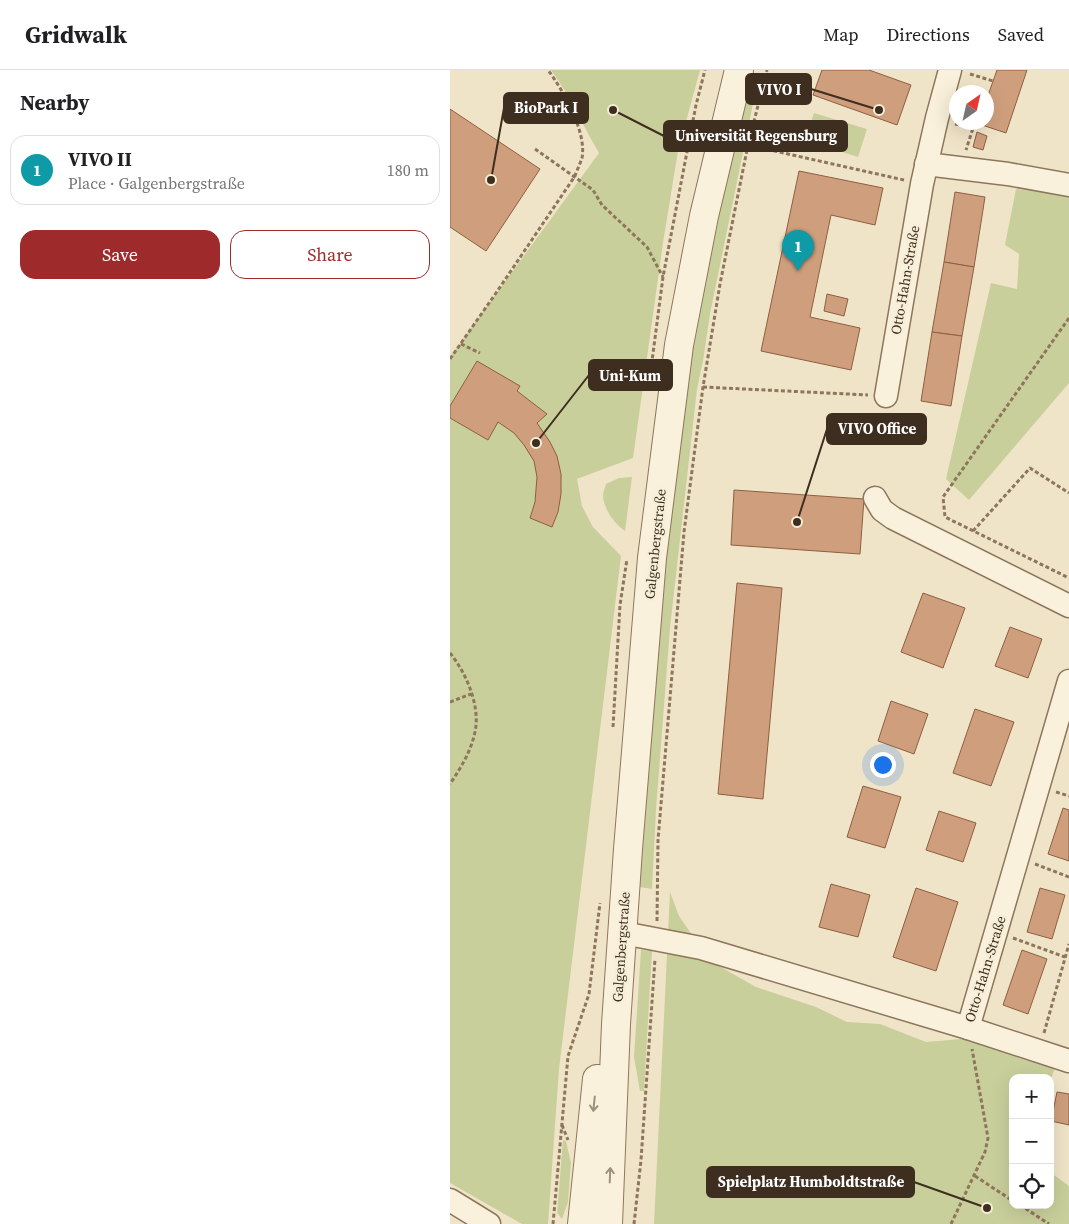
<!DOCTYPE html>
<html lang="en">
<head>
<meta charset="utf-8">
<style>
	body { margin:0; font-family:"Source Serif 4",serif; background:#f6f6f6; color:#202124 }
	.controls { position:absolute; right:15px; bottom:15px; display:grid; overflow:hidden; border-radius:10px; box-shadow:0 5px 20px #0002 }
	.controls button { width:45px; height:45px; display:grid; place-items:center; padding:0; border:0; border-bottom:1px solid #e0e0e0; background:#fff; color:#202124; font:25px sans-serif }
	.compass { position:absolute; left:499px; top:15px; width:45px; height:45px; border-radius:50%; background:#fff; box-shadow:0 5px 20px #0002; rotate:34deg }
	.you { position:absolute; left:432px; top:694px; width:18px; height:18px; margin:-12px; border:4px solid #fff; border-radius:50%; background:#1a73e8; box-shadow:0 0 0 8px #1a73e833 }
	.badge { display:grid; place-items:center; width:32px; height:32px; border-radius:50%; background:#9e2a2b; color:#fff; font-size:16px; font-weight:700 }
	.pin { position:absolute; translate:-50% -41px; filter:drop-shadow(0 1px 2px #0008) }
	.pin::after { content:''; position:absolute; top:26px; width:18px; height:15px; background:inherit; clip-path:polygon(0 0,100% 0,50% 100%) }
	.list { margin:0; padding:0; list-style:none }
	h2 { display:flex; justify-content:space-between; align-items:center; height:65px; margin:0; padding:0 20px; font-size:21px }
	h2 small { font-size:16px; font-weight:400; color:#757577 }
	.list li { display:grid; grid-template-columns:32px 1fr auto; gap:15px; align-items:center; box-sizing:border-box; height:70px; margin:0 10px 10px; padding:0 10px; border:1px solid #e0e0e0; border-radius:15px }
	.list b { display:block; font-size:19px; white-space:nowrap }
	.list p { margin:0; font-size:16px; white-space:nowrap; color:#757577 }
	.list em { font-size:16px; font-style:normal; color:#757577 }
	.actions { display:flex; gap:10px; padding:15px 20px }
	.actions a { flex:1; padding:11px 0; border:1px solid #9e2a2b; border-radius:15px; text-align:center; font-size:18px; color:#9e2a2b }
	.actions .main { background:#9e2a2b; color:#fff }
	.icon { flex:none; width:28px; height:28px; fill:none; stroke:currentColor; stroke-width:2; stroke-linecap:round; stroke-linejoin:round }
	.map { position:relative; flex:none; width:619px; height:1154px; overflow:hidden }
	header { display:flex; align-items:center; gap:30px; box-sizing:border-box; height:70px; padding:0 25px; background:#fff; border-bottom:1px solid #e0e0e0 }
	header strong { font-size:24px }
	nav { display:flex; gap:28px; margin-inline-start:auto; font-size:18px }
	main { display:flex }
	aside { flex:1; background:#fff }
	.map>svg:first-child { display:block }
</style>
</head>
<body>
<header>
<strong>Gridwalk</strong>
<nav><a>Map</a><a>Directions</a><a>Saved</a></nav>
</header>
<main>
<aside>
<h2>Nearby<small></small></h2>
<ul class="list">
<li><span class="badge" style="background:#0f9aa8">1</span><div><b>VIVO II</b><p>Place · Galgenbergstraße</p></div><em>180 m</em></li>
</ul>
<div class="actions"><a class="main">Save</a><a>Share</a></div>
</aside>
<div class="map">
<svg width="619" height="1154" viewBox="0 0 619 1154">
	<rect width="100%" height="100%" fill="#f0e4c8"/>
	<g fill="#c9cf9b">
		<path d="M101 0H250L228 81 213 173 183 388 127 409 132 436 143 457 171 486 109 999 98 1154H72L0 1113V287L149 83C133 56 120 25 101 0Z"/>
		<polygon points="307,2 307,14 260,244 253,291 247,319 220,558 206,740 202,819 190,817 192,748 217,465 241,286 256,202 293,26"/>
		<polygon points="364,43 417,59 408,87 355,70"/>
		<polygon points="566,119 619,126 619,313 519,430 496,409 541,213 567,219 569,184 555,175"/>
		<path d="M182 407 175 461C165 454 154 440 153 426 153 422 155 418 156 414L169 408Z"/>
		<polygon points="220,822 229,846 260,891 306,917 366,937 397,952 430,954 476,972 511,969 605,998 600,1011 600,1008 563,1008 563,1135 600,1135 600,1102 619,1116 619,1154 204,1154"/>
		<polygon points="191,880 202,881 194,1021 190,1021 184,987"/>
		<polygon points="113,1070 116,1071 121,1093 118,1132 112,1149 107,1143"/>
	</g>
	<g fill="#cf9f7d" stroke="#8d5f41">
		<polygon points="372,0 419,0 461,15 447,55 363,25"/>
		<polygon points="547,0 577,0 556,63 529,54 529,52 536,52 536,31"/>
		<polygon points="0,39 90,99 36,181 0,157"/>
		<polygon points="527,62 537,66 533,80 523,77"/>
		<polygon points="349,101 433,118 425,155 381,145 360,247 410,258 401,300 311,281"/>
		<polygon points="505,122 535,127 524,197 494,192"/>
		<polygon points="494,192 524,197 512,266 482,262"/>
		<polygon points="377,224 398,229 394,246 374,241"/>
		<polygon points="482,262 512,266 501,336 471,331"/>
		<polygon points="27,291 70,316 67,321 97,344 87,353 100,372 107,386 111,404 111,424 108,442 102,457 80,448 85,432 87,407 84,391 74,375 64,363 48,352 38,370 0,348 0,336"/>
		<polygon points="284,420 414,429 410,484 281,475"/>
		<polygon points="287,513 332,518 313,729 268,724"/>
		<polygon points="473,523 515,538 493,598 451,582"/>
		<polygon points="560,557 592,569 578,608 545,596"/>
		<polygon points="441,631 478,644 464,684 428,671"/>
		<polygon points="525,639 564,652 541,716 503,703"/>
		<polygon points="413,716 451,727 435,778 397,767"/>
		<polygon points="613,738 619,740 619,791 598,784"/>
		<polygon points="489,741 526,753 513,792 476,780"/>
		<polygon points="381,814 420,825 408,867 369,857"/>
		<polygon points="466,818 508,832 486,901 443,887"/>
		<polygon points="590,818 615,825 602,869 577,862"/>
		<polygon points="572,880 597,889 578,944 553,935"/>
		<polygon points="607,1022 619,1024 619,1055 601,1051"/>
	</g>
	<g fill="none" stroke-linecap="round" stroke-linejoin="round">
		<g stroke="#8d765c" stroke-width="25">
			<g id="minor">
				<polyline points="476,94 558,104 619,115"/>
				<polyline points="436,326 472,114 487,48 500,0"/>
				<polyline points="425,428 432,440 443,448 619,536"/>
				<polyline points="173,863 251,878 518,958 619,611"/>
				<polyline points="518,958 619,991"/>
				<polyline points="0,1130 39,1154"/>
			</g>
		</g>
		<g stroke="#8d765c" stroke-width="30">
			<g id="tertiary">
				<polyline points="132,1154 147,1009"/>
				<polyline points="158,1154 166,954 178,779 202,488 229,275 254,146 289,0"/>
			</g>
		</g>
		<g stroke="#8d765c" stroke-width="3" stroke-dasharray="4 2.5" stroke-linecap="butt">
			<polyline points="520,4 543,11"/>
			<polyline points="505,54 523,58 516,80"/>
			<polyline points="298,75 454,110"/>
			<polyline points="85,79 143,120 152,135 197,177 213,207"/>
			<polyline points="619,248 493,427 495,447 619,508"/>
			<polyline points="11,274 30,283"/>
			<path d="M0 289 46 223 125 106C127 100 130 94 132 88 137 62 113 20 98 0"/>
			<polyline points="199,314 213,207 246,35 255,0"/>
			<polyline points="253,317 418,325"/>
			<polyline points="523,461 580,398 619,423"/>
			<path d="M0 583C17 604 32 639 24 666 20 683 10 699 0 714"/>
			<polyline points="0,632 21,624"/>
			<polyline points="163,657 170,535 177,489"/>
			<polyline points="606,722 619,726"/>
			<polyline points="585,794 619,807"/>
			<polyline points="207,851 208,770 227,545 234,462 253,317 270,214 298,75 317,0"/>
			<polyline points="563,868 615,887"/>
			<polyline points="594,963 619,874"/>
			<polyline points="112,1055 118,1070"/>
			<polyline points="525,1106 563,1131"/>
			<polyline points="570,1135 599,1154"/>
			<polyline points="103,1154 118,986 139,924 150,833"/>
			<polyline points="184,1154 191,1090 205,889"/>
			<polyline points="501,1154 535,1082 538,1068 522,979"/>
		</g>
		<use href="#minor" stroke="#faf1dc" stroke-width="22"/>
		<use href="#tertiary" stroke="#faf1dc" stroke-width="28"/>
	</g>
	<defs><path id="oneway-shaft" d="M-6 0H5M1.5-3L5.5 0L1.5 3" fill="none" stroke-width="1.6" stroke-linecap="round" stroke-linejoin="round" transform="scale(1.25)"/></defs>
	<g stroke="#9c907e">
		<use href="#oneway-shaft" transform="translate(144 1034) rotate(96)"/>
		<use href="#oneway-shaft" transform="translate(160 1105) rotate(-88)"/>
	</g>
	<g text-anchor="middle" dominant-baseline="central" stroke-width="5" stroke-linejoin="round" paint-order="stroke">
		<g font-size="14" fill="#3d2e20" stroke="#f7eed8">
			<text transform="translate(455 210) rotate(-80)">Otto-Hahn-Straße</text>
			<text transform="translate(205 474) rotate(-84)">Galgenbergstraße</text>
			<text transform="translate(171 877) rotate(-86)">Galgenbergstraße</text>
			<text transform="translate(535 899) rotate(-73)">Otto-Hahn-Straße</text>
		</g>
	</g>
	<path fill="none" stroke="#3d2e20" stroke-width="2" d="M429 40L361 19M41 110L54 38M163 40L214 66M86 373L139 305M347 452L377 359M537 1138L464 1112"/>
	<g fill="#3d2e20" stroke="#f7eed8" stroke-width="2">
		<circle cx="429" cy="40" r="5"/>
		<circle cx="41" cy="110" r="5"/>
		<circle cx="163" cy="40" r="5"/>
		<circle cx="86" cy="373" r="5"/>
		<circle cx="347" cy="452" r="5"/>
		<circle cx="537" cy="1138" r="5"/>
	</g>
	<g fill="#3d2e20" stroke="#3d2e20" stroke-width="2">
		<rect x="296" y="4" width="65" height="30" rx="5"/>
		<rect x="54" y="23" width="84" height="30" rx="5"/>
		<rect x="214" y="51" width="183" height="30" rx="5"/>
		<rect x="139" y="290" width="83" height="30" rx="5"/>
		<rect x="377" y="344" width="99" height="30" rx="5"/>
		<rect x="257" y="1097" width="207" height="30" rx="5"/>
	</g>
	<g font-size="15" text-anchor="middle" font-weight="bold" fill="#fff">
		<text x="329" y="25">VIVO I</text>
		<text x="96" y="43">BioPark I</text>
		<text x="306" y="71">Universität Regensburg</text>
		<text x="180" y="311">Uni-Kum</text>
		<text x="427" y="364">VIVO Office</text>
		<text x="361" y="1117">Spielplatz Humboldtstraße</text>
	</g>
</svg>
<div class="controls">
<button>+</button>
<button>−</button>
<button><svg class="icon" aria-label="locate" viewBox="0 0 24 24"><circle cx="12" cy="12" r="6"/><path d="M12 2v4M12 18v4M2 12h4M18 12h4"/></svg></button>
</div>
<svg class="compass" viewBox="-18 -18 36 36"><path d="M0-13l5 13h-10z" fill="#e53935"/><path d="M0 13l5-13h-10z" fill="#757577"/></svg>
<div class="you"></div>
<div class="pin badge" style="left:348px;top:201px;background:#0f9aa8">1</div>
</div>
</main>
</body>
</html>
